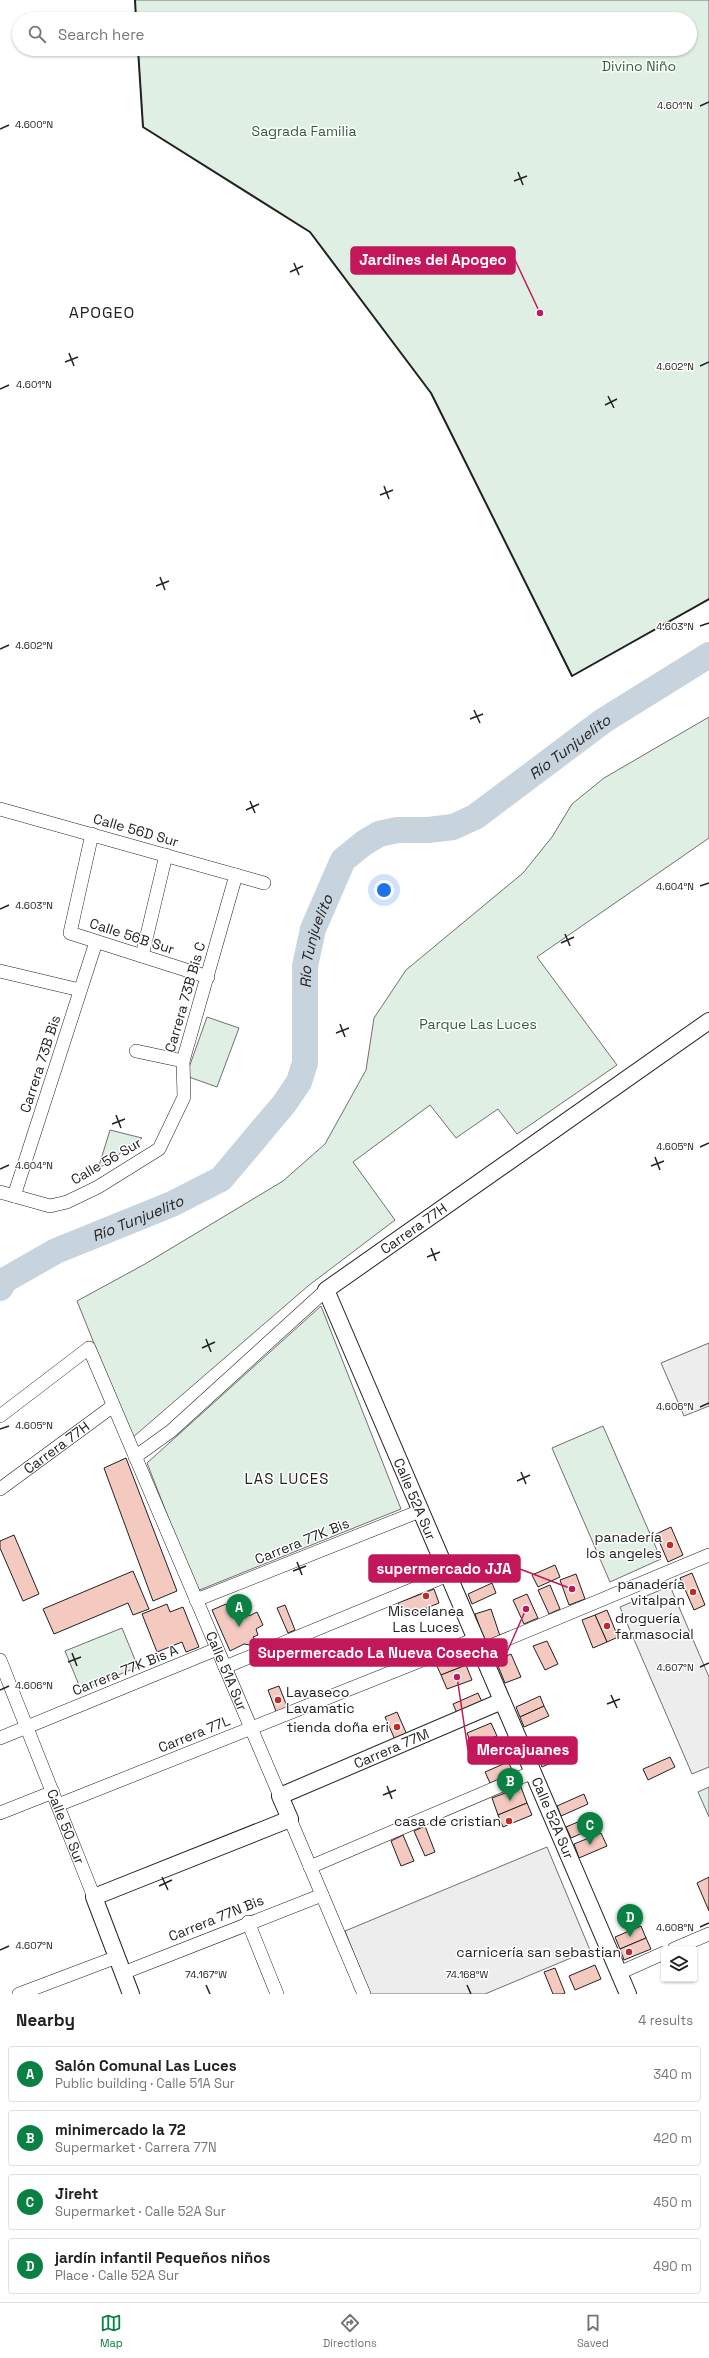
<!DOCTYPE html>
<html lang="en">
<head>
<meta charset="utf-8">
<style>
	body { margin:0; font-family:"Space Grotesk",sans-serif; background:#f6f6f6; color:#202124 }
	.controls { position:absolute; right:12px; bottom:12px; display:grid; overflow:hidden; border-radius:4px; box-shadow:0 1px 3px #0004 }
	.controls button { width:36px; height:36px; display:grid; place-items:center; padding:0; border:0; border-bottom:1px solid #e0e0e0; background:#fff; color:#202124; font:20px sans-serif }
	.you { position:absolute; left:384px; top:890px; width:14px; height:14px; margin:-10px; border:3px solid #fff; border-radius:50%; background:#1a73e8; box-shadow:0 0 0 6px #1a73e833 }
	.badge { display:grid; place-items:center; width:26px; height:26px; border-radius:50%; background:#0b8043; color:#fff; font-size:13px; font-weight:700 }
	.pin { position:absolute; translate:-50% -33px; filter:drop-shadow(0 1px 2px #0008) }
	.pin::after { content:''; position:absolute; top:21px; width:14px; height:12px; background:inherit; clip-path:polygon(0 0,100% 0,50% 100%) }
	.list { margin:0; padding:0; list-style:none }
	h2 { display:flex; justify-content:space-between; align-items:center; height:52px; margin:0; padding:0 16px; font-size:17px }
	h2 small { font-size:13px; font-weight:400; color:#757577 }
	.list li { display:grid; grid-template-columns:26px 1fr auto; gap:12px; align-items:center; box-sizing:border-box; height:56px; margin:0 8px 8px; padding:0 8px; border:1px solid #e0e0e0; border-radius:4px }
	.list b { display:block; font-size:15px; white-space:nowrap }
	.list p { margin:0; font-size:13px; white-space:nowrap; color:#757577 }
	.list em { font-size:13px; font-style:normal; color:#757577 }
	.icon { flex:none; width:22px; height:22px; fill:none; stroke:currentColor; stroke-width:2; stroke-linecap:round; stroke-linejoin:round }
	.map { position:relative; flex:none; width:709px; height:1994px; overflow:hidden }
	.search { position:absolute; background:#fff; box-shadow:0 1px 3px #0004; left:12px; right:12px; top:12px; height:44px; display:flex; align-items:center; gap:10px; box-sizing:border-box; padding:0 14px; border-radius:22px; color:#757577; font-size:15px }
	.sheet { height:308px; background:#fff }
	nav { display:flex; justify-content:space-around; align-items:center; box-sizing:border-box; height:56px; border-top:1px solid #e0e0e0; background:#fff; font-size:11px; color:#757577 }
	nav a { display:grid; justify-items:center; gap:2px }
	nav .on { color:#0b8043 }
	.map>svg:first-child { display:block }
</style>
</head>
<body>
<div class="map">
<svg width="709" height="1994" viewBox="0 0 709 1994">
	<rect width="100%" height="100%" fill="#fff"/>
	<g fill="#e0efe3" stroke="#6f6f6f">
		<polygon points="135,0 709,0 709,599 572,676 431,393 310,232 143,127 138,49 690,49 690,19 136,19"/>
		<polygon points="709,717 709,838 537,957 617,1065 517,1134 498,1109 456,1138 430,1105 353,1162 395,1220 308,1286 132,1438 77,1301 145,1264 283,1181 325,1144 366,1070 374,1018 406,970 523,873 552,837 572,804 604,778"/>
		<polygon points="207,1017 239,1028 217,1087 186,1076"/>
		<polygon points="110,1130 142,1138 98,1169"/>
		<polygon points="321,1306 401,1509 197,1591 147,1463"/>
		<polygon points="603,1426 661,1559 610,1582 552,1448"/>
		<polygon points="122,1628 138,1667 81,1690 65,1651"/>
		<polygon points="709,1787 709,1817 698,1792"/>
	</g>
	<g fill="#ededed" stroke="#6f6f6f">
		<polygon points="709,1343 709,1406 684,1416 661,1363"/>
		<polygon points="670,1586 709,1677 709,1767 692,1774 620,1607"/>
		<polygon points="547,1847 590,1950 485,1994 370,1994 345,1931"/>
	</g>
	<g fill="none" stroke-linecap="round" stroke-linejoin="round">
		<path stroke="#c7d3dd" stroke-width="26" id="s1" d="M0 1288 5 1280 56 1251 172 1204 221 1179 284 1104 299 1082 305 1063V966L313 929 343 860 364 843 379 834 397 830H428L453 827 475 817 603 721 709 655"/>
	</g>
	<g fill="#f3c9c0" stroke="#222">
		<polygon points="126,1458 177,1591 153,1601 104,1468"/>
		<polygon points="671,1527 683,1555 668,1562 656,1534"/>
		<polygon points="14,1535 39,1594 23,1601 0,1548 0,1541"/>
		<polygon points="555,1565 560,1577 538,1587 532,1575"/>
		<polygon points="133,1571 149,1609 133,1615 128,1603 54,1634 43,1609"/>
		<polygon points="692,1573 705,1605 694,1610 680,1578"/>
		<polygon points="576,1574 585,1599 569,1605 560,1580"/>
		<polygon points="492,1583 496,1593 472,1604 468,1594"/>
		<polygon points="550,1585 560,1609 549,1614 538,1590"/>
		<polygon points="434,1589 439,1603 405,1617 398,1603"/>
		<polygon points="527,1594 538,1618 524,1624 513,1600"/>
		<polygon points="167,1604 170,1612 183,1607 199,1647 186,1652 182,1642 157,1652 142,1614"/>
		<polygon points="226,1604 230,1614 245,1608 249,1616 257,1612 263,1625 256,1629 258,1635 253,1637 255,1640 250,1645 244,1644 230,1651 212,1610"/>
		<polygon points="285,1605 295,1630 288,1633 277,1608"/>
		<polygon points="491,1609 500,1636 485,1642 475,1614"/>
		<polygon points="607,1610 618,1637 607,1642 595,1615"/>
		<polygon points="595,1615 607,1642 593,1648 582,1620"/>
		<polygon points="547,1641 558,1664 545,1670 533,1646"/>
		<polygon points="461,1654 466,1665 441,1675 436,1664"/>
		<polygon points="511,1654 521,1677 505,1683 496,1661"/>
		<polygon points="466,1665 472,1680 447,1689 441,1675"/>
		<polygon points="279,1686 288,1709 277,1714 268,1690"/>
		<polygon points="478,1693 482,1702 457,1713 453,1704"/>
		<polygon points="540,1696 544,1706 520,1717 516,1707"/>
		<polygon points="544,1706 549,1716 524,1727 520,1717"/>
		<polygon points="397,1712 408,1737 396,1742 385,1717"/>
		<polygon points="491,1723 497,1736 472,1746 467,1733"/>
		<polygon points="562,1746 566,1756 542,1767 538,1757"/>
		<polygon points="670,1757 675,1767 648,1780 643,1769"/>
		<polygon points="508,1762 514,1773 490,1783 485,1772"/>
		<polygon points="521,1787 527,1803 498,1815 492,1798"/>
		<polygon points="584,1794 588,1804 561,1816 557,1806"/>
		<polygon points="527,1803 532,1815 503,1827 498,1815"/>
		<polygon points="592,1816 596,1827 571,1838 566,1827"/>
		<polygon points="425,1826 435,1852 425,1856 414,1831"/>
		<polygon points="601,1833 607,1846 579,1858 574,1844"/>
		<polygon points="403,1835 414,1861 401,1866 391,1841"/>
		<polygon points="709,1877 709,1911 697,1883"/>
		<polygon points="641,1926 646,1938 620,1949 615,1937"/>
		<polygon points="646,1938 651,1949 624,1960 620,1949"/>
		<polygon points="595,1965 601,1979 575,1990 569,1976"/>
		<polygon points="555,1968 565,1993 563,1994 553,1994 544,1972"/>
	</g>
	<g fill="none" stroke-linecap="round" stroke-linejoin="round">
		<g stroke="#222" stroke-width="14">
			<g id="minor">
				<polyline points="0,809 264,883"/>
				<polyline points="92,834 70,933 208,977"/>
				<polyline points="142,956 166,855"/>
				<polyline points="0,971 80,990"/>
				<polyline points="136,1051 183,1061"/>
				<polyline points="0,1192 50,1206 67,1202 98,1187 159,1149 184,1097 183,1061 236,875"/>
				<polyline points="14,1196 96,942"/>
				<path id="s2" d="M0 1416 89 1348 280 1796"/>
				<polyline points="135,1457 171,1431 326,1290"/>
				<path id="s3" d="M0 1489 113 1406"/>
				<polyline points="196,1600 420,1511"/>
				<polyline points="481,1650 709,1555"/>
				<path id="s4" d="M0 1660 94 1897"/>
				<polyline points="225,1667 448,1575"/>
				<polyline points="0,1738 217,1649"/>
				<polyline points="58,1805 475,1639"/>
				<polyline points="0,1813 53,1792"/>
				<polyline points="290,1819 364,1994"/>
				<polyline points="310,1867 533,1772"/>
				<polyline points="248,1922 277,1994"/>
				<polyline points="674,1949 709,1934"/>
				<polyline points="123,1973 322,1895"/>
				<polyline points="619,1973 664,1953"/>
				<polyline points="19,1994 117,1957"/>
			</g>
		</g>
		<g stroke="#222" stroke-width="18">
			<g id="tertiary">
				<path id="s5" d="M131 1994 94 1897 290 1819 280 1796 502 1701"/>
				<path id="s6" d="M628 1994 326 1290 709 1021"/>
			</g>
		</g>
		<use href="#minor" stroke="#fff" stroke-width="13"/>
		<use href="#tertiary" stroke="#fff" stroke-width="16"/>
		<g stroke="#222" stroke-width="2">
			<polyline points="135,0 136,19"/>
			<polyline points="138,49 143,127 310,232 431,393 572,676 709,599"/>
		</g>
	</g>
	<path fill="none" stroke="#222" stroke-width="1.5" d="M700 106 709 102M0 129 9 125M518 172 523 185M514 181 527 176M294 263 299 275M290 272 303 266M69 353 74 366M65 362 78 357M700 366 709 362M0 389 9 385M608 396 614 408M605 405 617 399M384 486 389 499M380 495 393 490M160 577 165 590M156 586 169 581M700 626 709 623M0 649 9 645M474 710 480 723M470 719 483 714M250 801 255 813M246 810 259 804M700 886 709 883M0 909 9 905M565 934 570 946M561 943 574 937M340 1024 345 1037M336 1033 349 1028M116 1115 121 1128M112 1124 125 1119M700 1147 709 1143M655 1157 660 1170M651 1166 664 1161M0 1169 9 1165M431 1248 436 1261M427 1257 440 1252M206 1339 211 1352M202 1348 215 1342M700 1407 709 1403M0 1429 9 1426M521 1472 526 1484M517 1481 530 1475M297 1562 302 1575M293 1571 306 1566M72 1653 77 1666M68 1662 81 1657M700 1667 709 1663M0 1690 9 1686M611 1695 617 1708M607 1704 620 1699M387 1786 392 1799M383 1795 396 1790M162 1877 168 1890M159 1886 172 1880M700 1927 709 1923M0 1950 9 1946M206 1985 210 1994M467 1985 471 1994"/>
	<g fill="#c62828" stroke="#fff" stroke-width="1.5">
		<circle cx="670" cy="1545" r="4"/>
		<circle cx="693" cy="1592" r="4"/>
		<circle cx="426" cy="1596" r="4"/>
		<circle cx="607" cy="1626" r="4"/>
		<circle cx="278" cy="1700" r="4"/>
		<circle cx="397" cy="1727" r="4"/>
		<circle cx="509" cy="1821" r="4"/>
		<circle cx="629" cy="1952" r="4"/>
	</g>
	<g text-anchor="middle" dominant-baseline="central" stroke-width="3" stroke-linejoin="round" paint-order="stroke">
		<g font-size="14" fill="#2f5e38" stroke="#fff">
			<text x="639" y="66">Divino Niño</text>
			<text x="304" y="131">Sagrada Familia</text>
			<text x="478" y="1024">Parque Las Luces</text>
		</g>
		<g font-size="14" fill="#222" stroke="#fff">
			<text transform="translate(136 830) rotate(16)">Calle 56D Sur</text>
			<text transform="translate(132 936) rotate(18)">Calle 56B Sur</text>
			<text transform="translate(185 997) rotate(-74)">Carrera 73B Bis C</text>
			<text transform="translate(40 1064) rotate(-72)">Carrera 73B Bis</text>
			<text transform="translate(106 1161) rotate(-30)">Calle 56 Sur</text>
			<text stroke="none"><textPath href="#s6" startOffset="873">Carrera 77H</textPath></text>
			<text stroke="none"><textPath href="#s3" startOffset="70">Carrera 77H</textPath></text>
			<text transform="translate(415 1499) rotate(67)">Calle 52A Sur</text>
			<text transform="translate(302 1541) rotate(-22)">Carrera 77K Bis</text>
			<text transform="translate(125 1670) rotate(-22)">Carrera 77K Bis A</text>
			<text stroke="none"><textPath href="#s2" startOffset="463">Calle 51A Sur</textPath></text>
			<text transform="translate(194 1734) rotate(-22)">Carrera 77L</text>
			<text stroke="none"><textPath href="#s5" startOffset="461">Carrera 77M</textPath></text>
			<text transform="translate(553 1818) rotate(67)">Calle 52A Sur</text>
			<text stroke="none"><textPath href="#s4" startOffset="179">Calle 50 Sur</textPath></text>
			<text transform="translate(216 1918) rotate(-22)">Carrera 77N Bis</text>
		</g>
		<g font-size="14" fill="#222" stroke="#fff" text-anchor="end">
			<text x="662" y="1537">panadería<tspan x="662" dy="16">los angeles</tspan></text>
			<text x="685" y="1584">panadería<tspan x="685" dy="16">vitalpan</tspan></text>
			<text x="426" y="1611" text-anchor="middle">Miscelanea<tspan x="426" dy="16">Las Luces</tspan></text>
			<text x="615" y="1618" text-anchor="start">droguería<tspan x="615" dy="16">farmasocial</tspan></text>
			<text x="286" y="1692" text-anchor="start">Lavaseco<tspan x="286" dy="16">Lavamatic</tspan></text>
			<text x="389" y="1727">tienda doña eri</text>
			<text x="501" y="1821">casa de cristian</text>
			<text x="621" y="1952">carnicería san sebastian</text>
		</g>
		<g font-size="15" font-style="italic" fill="#222" stroke="#fff">
			<text stroke="none"><textPath href="#s1" startOffset="864">Río Tunjuelito</textPath></text>
			<text stroke="none"><textPath href="#s1" startOffset="516">Río Tunjuelito</textPath></text>
			<text stroke="none"><textPath href="#s1" startOffset="156">Río Tunjuelito</textPath></text>
		</g>
		<g font-size="15" letter-spacing="1" fill="#222" stroke="#fff">
			<text x="287" y="1478">LAS LUCES</text>
		</g>
		<g font-size="16" letter-spacing="1" fill="#222" stroke="#fff">
			<text x="102" y="312">APOGEO</text>
		</g>
	</g>
	<g font-size="10" text-anchor="middle" fill="#222" stroke="#fff" stroke-width="3" stroke-linejoin="round" paint-order="stroke">
		<text x="675" y="109">4.601°N</text>
		<text x="34" y="128">4.600°N</text>
		<text x="675" y="370">4.602°N</text>
		<text x="34" y="388">4.601°N</text>
		<text x="675" y="630">4.603°N</text>
		<text x="34" y="649">4.602°N</text>
		<text x="675" y="890">4.604°N</text>
		<text x="34" y="909">4.603°N</text>
		<text x="675" y="1150">4.605°N</text>
		<text x="34" y="1169">4.604°N</text>
		<text x="675" y="1410">4.606°N</text>
		<text x="34" y="1429">4.605°N</text>
		<text x="675" y="1671">4.607°N</text>
		<text x="34" y="1689">4.606°N</text>
		<text x="675" y="1931">4.608°N</text>
		<text x="34" y="1949">4.607°N</text>
		<text x="206" y="1978">74.167°W</text>
		<text x="467" y="1978">74.168°W</text>
	</g>
	<path fill="none" stroke="#c2185b" stroke-width="1.5" d="M540 313L515 260M572 1589L520 1569M526 1609L507 1652M457 1677L468 1750"/>
	<g fill="#c2185b" stroke="#fff" stroke-width="1.5">
		<circle cx="540" cy="313" r="4"/>
		<circle cx="572" cy="1589" r="4"/>
		<circle cx="526" cy="1609" r="4"/>
		<circle cx="457" cy="1677" r="4"/>
	</g>
	<g fill="#c2185b" stroke="#c2185b" stroke-width="1.5">
		<rect x="351" y="247" width="164" height="27" rx="4"/>
		<rect x="369" y="1555" width="151" height="27" rx="4"/>
		<rect x="250" y="1639" width="257" height="27" rx="4"/>
		<rect x="468" y="1737" width="109" height="27" rx="4"/>
	</g>
	<g font-size="15" text-anchor="middle" font-weight="bold" fill="#fff">
		<text x="433" y="265">Jardines del Apogeo</text>
		<text x="444" y="1574">supermercado JJA</text>
		<text x="378" y="1658">Supermercado La Nueva Cosecha</text>
		<text x="523" y="1755">Mercajuanes</text>
	</g>
</svg>
<div class="controls">
<button><svg class="icon" aria-label="layers" viewBox="0 0 24 24"><path d="M12 4l9 5-9 5-9-5zM3 14l9 5 9-5"/></svg></button>
</div>
<div class="you"></div>
<div class="pin badge" style="left:239px;top:1627px">A</div>
<div class="pin badge" style="left:510px;top:1801px">B</div>
<div class="pin badge" style="left:590px;top:1845px">C</div>
<div class="pin badge" style="left:630px;top:1937px">D</div>
<div class="search"><svg class="icon" aria-label="search" viewBox="0 0 24 24"><circle cx="10" cy="10" r="6"/><path d="M15 15l6 6"/></svg>Search here</div>
</div>
<section class="sheet">
<h2>Nearby<small>4 results</small></h2>
<ul class="list">
<li><span class="badge">A</span><div><b>Salón Comunal Las Luces</b><p>Public building · Calle 51A Sur</p></div><em>340 m</em></li>
<li><span class="badge">B</span><div><b>minimercado la 72</b><p>Supermarket · Carrera 77N</p></div><em>420 m</em></li>
<li><span class="badge">C</span><div><b>Jireht</b><p>Supermarket · Calle 52A Sur</p></div><em>450 m</em></li>
<li><span class="badge">D</span><div><b>jardín infantil Pequeños niños</b><p>Place · Calle 52A Sur</p></div><em>490 m</em></li>
</ul>
</section>
<nav>
<a class="on"><svg class="icon" aria-label="map" viewBox="0 0 24 24"><path d="M3 6l6-2 6 2 6-2v14l-6 2-6-2-6 2zM9 4v14M15 6v14"/></svg>Map</a>
<a><svg class="icon" aria-label="directions" viewBox="0 0 24 24"><path d="M12 3l9 9-9 9-9-9zM9 14v-3h6M13 9l2 2-2 2"/></svg>Directions</a>
<a><svg class="icon" aria-label="saved" viewBox="0 0 24 24"><path d="M7 4h10v16l-5-4-5 4z"/></svg>Saved</a>
</nav>
</body>
</html>
